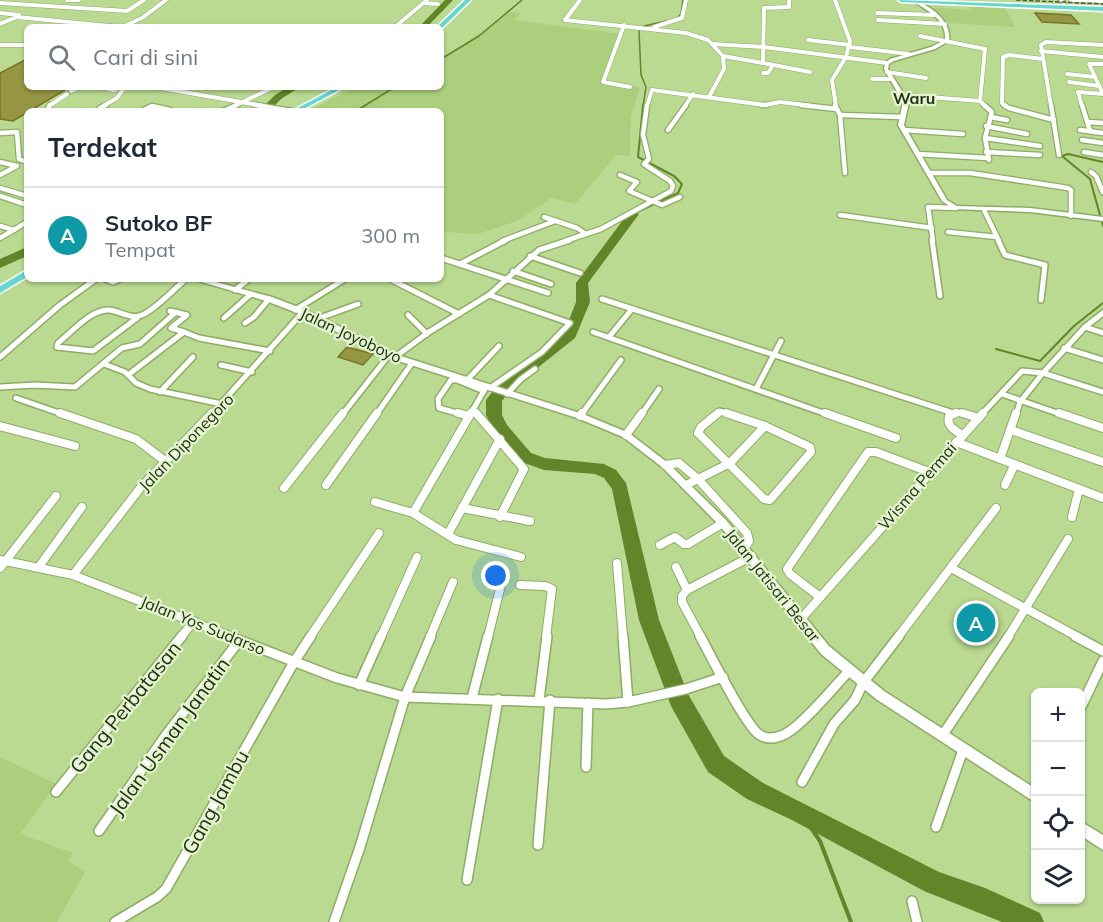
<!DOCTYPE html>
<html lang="id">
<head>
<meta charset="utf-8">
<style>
	body { margin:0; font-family:Mulish,sans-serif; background:#f2f2f3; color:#1f2937 }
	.controls { position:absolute; right:18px; bottom:18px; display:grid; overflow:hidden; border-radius:9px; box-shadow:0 2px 4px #0004 }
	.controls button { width:54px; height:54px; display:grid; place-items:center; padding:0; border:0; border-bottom:2px solid #e0e1e3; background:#fff; color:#1f2937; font:30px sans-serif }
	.you { position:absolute; left:496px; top:576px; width:21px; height:21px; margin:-15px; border:4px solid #fff; border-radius:50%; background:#1a73e8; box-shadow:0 0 0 9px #1a73e833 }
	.badge { display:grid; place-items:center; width:39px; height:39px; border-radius:50%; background:#7530a4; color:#fff; font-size:20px; font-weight:700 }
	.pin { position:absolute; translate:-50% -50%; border:3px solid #fff; box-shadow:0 2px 6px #0006 }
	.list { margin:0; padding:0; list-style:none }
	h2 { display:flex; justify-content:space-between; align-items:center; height:78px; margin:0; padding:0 24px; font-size:26px }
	h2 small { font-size:20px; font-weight:400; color:#747a83 }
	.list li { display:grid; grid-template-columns:39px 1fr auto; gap:18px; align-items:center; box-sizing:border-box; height:96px; padding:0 24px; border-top:2px solid #e0e1e3 }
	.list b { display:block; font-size:22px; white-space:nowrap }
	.list p { margin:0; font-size:20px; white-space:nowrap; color:#747a83 }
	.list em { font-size:20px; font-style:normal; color:#747a83 }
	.icon { flex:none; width:33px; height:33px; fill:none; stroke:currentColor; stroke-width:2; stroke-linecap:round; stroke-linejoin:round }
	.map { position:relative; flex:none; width:1103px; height:922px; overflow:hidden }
	.search { position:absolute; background:#fff; box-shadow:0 2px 4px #0004; left:24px; top:24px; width:420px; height:66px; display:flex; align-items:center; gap:15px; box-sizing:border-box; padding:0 21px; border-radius:9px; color:#747a83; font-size:22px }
	.panel { position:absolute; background:#fff; box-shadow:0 2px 4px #0004; left:24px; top:108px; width:420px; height:174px; border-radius:9px }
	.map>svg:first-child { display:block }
</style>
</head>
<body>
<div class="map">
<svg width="1103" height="922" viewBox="0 0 1103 922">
	<rect width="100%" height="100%" fill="#b9da90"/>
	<g fill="#abcf7d">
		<polygon points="968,5 1004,6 1015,27 947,23 927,7 971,10"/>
		<polygon points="510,12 521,13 514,20 620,34 601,82 640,87 631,116 630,156 616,155 575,204 551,198 517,221 478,234 447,232 441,236 441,111 309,111 355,87 441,87 441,60"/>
		<polygon points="0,757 56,784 20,834 73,853 68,861 85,872 57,922 0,922"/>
	</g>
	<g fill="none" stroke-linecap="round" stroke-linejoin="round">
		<g stroke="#618528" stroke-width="1.5">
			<polyline points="676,19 681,14 683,0"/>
			<polyline points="441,59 479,36 522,0"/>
			<polyline points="364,106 395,87"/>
			<polyline points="643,106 646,87 641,75 639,30 644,26 666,21"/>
		</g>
		<g stroke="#618528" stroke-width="2">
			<polyline points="356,111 366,105"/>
			<polyline points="1103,162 1068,154 1062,156 1090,179 1103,226"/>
			<polyline points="637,212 678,193 682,184 674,176 638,157 643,105"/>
			<polyline points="996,349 1040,361 1074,326 1103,303"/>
		</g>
		<polyline stroke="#618528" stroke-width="4" points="800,812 820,841 851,922"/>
		<g fill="#618528" fill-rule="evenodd">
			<polygon points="445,0 453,0 427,27 419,27"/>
			<polygon points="288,87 300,87 281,99 269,111 259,111 275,95"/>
			<polygon points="633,211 639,214 588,283 590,302 575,338 511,389 502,401 502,415 507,425 531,453 545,458 604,464 616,470 626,483 659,620 688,694 724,756 763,783 939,872 985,888 1040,913 1044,922 1002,922 924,891 792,820 747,799 708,772 671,706 639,620 612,489 604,478 595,474 544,470 519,461 493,428 486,415 486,400 501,381 564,333 576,302 576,283 629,212"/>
			<polygon points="27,247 27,256 0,268 0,259"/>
		</g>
	</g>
	<g fill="#969543" stroke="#777520" stroke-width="1.5">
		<polygon points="1035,13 1071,15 1079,24 1042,22"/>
		<polygon points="27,59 27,87 70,87 13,121 0,119 0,73"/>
		<polygon points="347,347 373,354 363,365 338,357"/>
		<polygon points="969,610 991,626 983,636 960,620"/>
	</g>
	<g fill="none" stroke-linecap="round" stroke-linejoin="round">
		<g stroke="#8dad64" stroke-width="5">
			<g id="minor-far4">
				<polyline points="67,0 79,0"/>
				<polyline points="789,0 789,7 764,8 763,63 810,72"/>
				<polyline points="835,0 850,41 846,57 832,80 836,106"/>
				<polyline points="1071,0 1103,1"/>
				<polyline points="0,3 127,11 144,0"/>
				<polyline points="423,3 438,4"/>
				<polyline points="0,13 19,15"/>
				<polyline points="877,13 935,15"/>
				<polyline points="565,20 686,33 708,40 723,56 724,69 709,97"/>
				<polyline points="565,20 580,0"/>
				<polyline points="878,20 945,24"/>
				<polyline points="0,24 17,17 120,27"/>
				<polyline points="624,25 603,82 630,87"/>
				<polyline points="122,27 142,18 166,0"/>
				<polyline points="395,27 427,0"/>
				<polyline points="654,27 682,18 686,0"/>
				<polyline points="920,36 985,49 980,101"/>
				<polyline points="808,40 850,45"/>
				<polyline points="712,44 764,47 887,63"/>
				<polyline points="0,45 27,45"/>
				<polyline points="850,47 909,54"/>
				<polyline points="1041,51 1103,57"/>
				<polyline points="723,56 763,63"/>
				<polyline points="1103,64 1089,64 1103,94"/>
				<polyline points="887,72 926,78"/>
				<polyline points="763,73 768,73 773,65"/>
				<polyline points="1067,74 1095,77"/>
				<polyline points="872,79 892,79"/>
				<polyline points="1069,82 1099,86"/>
				<polyline points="101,87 113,90 122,87"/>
				<polyline points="155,87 264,106"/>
				<polyline points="71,91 81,87"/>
				<polyline points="903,95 980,101 985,106"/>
				<polyline points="49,106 67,94"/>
				<polyline points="103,106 117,98 125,87"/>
				<polyline points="234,106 274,87"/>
				<polyline points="647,106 652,90 765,105 780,102 813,106"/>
				<polyline points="685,106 693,94"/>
				<polyline points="1006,106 1002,103 1003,57 1009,55 1043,59"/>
				<polyline points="1051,106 1041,45 1046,42 1103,45"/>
				<polyline points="1082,106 1078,92 1103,94"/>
			</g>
		</g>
		<g stroke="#8dad64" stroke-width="7">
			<g id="minor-far3">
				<polyline points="255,105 292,111"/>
				<polyline points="762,105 767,105"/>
				<polyline points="801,105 837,109"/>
				<polyline points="835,105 840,115 845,173"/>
				<polyline points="984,105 992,112 985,138 989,160"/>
				<polyline points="1004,105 1009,108 1054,120"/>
				<polyline points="1051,105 1059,155"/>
				<polyline points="1082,105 1090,131"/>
				<polyline points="100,108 106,105"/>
				<polyline points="144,110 152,106 170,110"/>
				<polyline points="47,111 50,105"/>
				<polyline points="223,111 237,105"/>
				<polyline points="840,115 902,117"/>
				<polyline points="990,117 1007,120"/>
				<polyline points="1088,122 1103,123"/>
				<polyline points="986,126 1027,134"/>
				<polyline points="668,130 686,105"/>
				<polyline points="904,130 963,134"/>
				<polyline points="1080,130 1103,133"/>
				<polyline points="0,133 17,132 19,159 27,162"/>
				<polyline points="985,138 1040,146"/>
				<polyline points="1082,140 1103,143"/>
				<polyline points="986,152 1040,155"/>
				<polyline points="1084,152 1103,155"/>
				<polyline points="918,154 988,158"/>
				<polyline points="0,162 17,166 0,175"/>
				<polyline points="1091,172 1096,176 1103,192"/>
				<polyline points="929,173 970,173 1068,188 1071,190 1071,216"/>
				<polyline points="620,175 637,182 629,191 662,205 680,197"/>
				<polyline points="0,188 27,196"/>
				<polyline points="0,196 27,205"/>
				<polyline points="984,210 999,241"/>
				<polyline points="840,215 932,228"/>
				<polyline points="544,217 577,228 586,234"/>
				<polyline points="0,226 14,230"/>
				<polyline points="948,232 997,237"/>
				<polyline points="0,238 27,222"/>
				<polyline points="502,241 555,221"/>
				<polyline points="565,241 601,229 671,191 673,186 670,181 644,164 649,159 643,135 647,105"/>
				<polyline points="933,241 928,207 956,208"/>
			</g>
		</g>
		<g stroke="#8dad64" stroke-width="8">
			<g id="minor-far2">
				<polyline points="932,240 940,296"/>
				<polyline points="998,240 1005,255 1045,265 1041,300"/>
				<polyline points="530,256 580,273"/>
				<polyline points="441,258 548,293"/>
				<polyline points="460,264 506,240"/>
				<polyline points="513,271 551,284"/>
				<polyline points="105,279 113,282 120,279"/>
				<polyline points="390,279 459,314"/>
				<polyline points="235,290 249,279"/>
				<polyline points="489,295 570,323 542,352 490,388"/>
				<polyline points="602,299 953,413"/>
				<polyline points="295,310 345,279"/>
				<polyline points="408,315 427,334"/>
				<path d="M137 318 93 351 57 347 58 343C72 332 91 309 109 310 120 311 131 320 142 315 155 310 174 289 186 279"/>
				<polyline points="224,318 251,294"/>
				<polyline points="317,319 358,304"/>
				<polyline points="245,323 254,317 269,299"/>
				<polyline points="1085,327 1103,333"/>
				<polyline points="184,332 199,338 270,351"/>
				<polyline points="593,332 829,415"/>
				<polyline points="609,337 632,309"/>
				<polyline points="1064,348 1103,360"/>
				<polyline points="0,357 60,305 96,279"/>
				<polyline points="395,357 429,332 489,295 539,250 570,240"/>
				<polyline points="104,364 125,372 136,383 150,389 222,404"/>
				<polyline points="221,365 252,372"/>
				<polyline points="128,375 184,332 171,328 187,315 170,311"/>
				<polyline points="466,381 499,346"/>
				<polyline points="0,387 35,385 75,387 122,348 140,344 176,312"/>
				<polyline points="756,389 781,341"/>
				<polyline points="160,392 193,357"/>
				<polyline points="507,394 521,379 535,369"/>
				<polyline points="1002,394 1063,415"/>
				<polyline points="16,398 65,415"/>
				<polyline points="473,409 478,415"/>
				<polyline points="211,415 303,312"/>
				<polyline points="342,415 389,355"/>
				<polyline points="376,415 412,363"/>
				<polyline points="464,415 439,408 438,399 451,380 457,380 484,391"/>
				<polyline points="470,415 486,387"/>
				<polyline points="581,415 621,360"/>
				<polyline points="641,415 659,389"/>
				<polyline points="716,415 720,411 731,415"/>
				<polyline points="952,415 958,412 967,415"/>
				<polyline points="981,415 1022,371 1043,373 1085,327 1103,313"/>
				<polyline points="1016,415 1020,402 1043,373 1103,392"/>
			</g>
		</g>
		<g stroke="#8dad64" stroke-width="10">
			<g id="minor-far1">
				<polyline points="60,413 136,439 165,461"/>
				<polyline points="458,413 469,416"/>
				<polyline points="476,413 524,469 500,517"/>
				<polyline points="718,413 701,427 698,433 764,499 770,500 811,452 810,447 765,426 726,413"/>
				<polyline points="825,413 896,438"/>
				<path d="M956 413 949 416C946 426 955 430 962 435"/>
				<polyline points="962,413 979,418"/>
				<polyline points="1059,413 1103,428"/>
				<polyline points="580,416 582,413"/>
				<polyline points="0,426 75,446"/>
				<polyline points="1011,430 1103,462"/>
				<polyline points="626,435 642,413"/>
				<polyline points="956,442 1103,498"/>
				<polyline points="1000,459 1016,413"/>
				<polyline points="665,465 679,463 698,479 747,533 749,541 745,548"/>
				<polyline points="326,485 377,413"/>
				<polyline points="686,485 730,463 765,426"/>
				<polyline points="1005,485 1015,464"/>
				<polyline points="284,488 343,413"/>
				<polyline points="375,502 413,513 456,540 521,557"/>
				<polyline points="462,508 530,521"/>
				<polyline points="413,513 471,413"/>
				<polyline points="1072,517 1079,489"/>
				<polyline points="448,534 500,439"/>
				<polyline points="660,545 675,537 684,544 688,544 723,523"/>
				<polyline points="0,560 73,575 232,637"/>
				<polyline points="617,563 623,637"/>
				<polyline points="676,567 687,590 682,596 682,602 701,637"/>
				<polyline points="0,568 56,496"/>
				<polyline points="38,568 82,507"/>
				<polyline points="951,568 1078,637"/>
				<polyline points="73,575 141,487 212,413"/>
				<polyline points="520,585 545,586 552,589 546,637"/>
				<polyline points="687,590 752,556"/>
				<polyline points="820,597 790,574 787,569 868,452 876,452 929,472"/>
				<polyline points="801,619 983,413"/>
				<polyline points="181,637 194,621"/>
				<polyline points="310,637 379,533"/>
				<polyline points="381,637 417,557"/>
				<polyline points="430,637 453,582"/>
				<polyline points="488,637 503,577"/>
				<polyline points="898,637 996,508"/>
				<polyline points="1008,637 1068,539"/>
			</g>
		</g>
		<g stroke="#8dad64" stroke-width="12">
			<g id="minor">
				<polyline points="228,636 337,678 405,697 606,704 628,702 623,636"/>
				<path d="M700 636C710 654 746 727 760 735 769 741 782 737 790 731 807 720 834 687 849 671"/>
				<polyline points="1075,636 1103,651"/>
				<polyline points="359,685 381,636"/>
				<polyline points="472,698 488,636"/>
				<polyline points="539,700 547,636"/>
				<polyline points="628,702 686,689 723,677"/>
				<polyline points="1080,709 1103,661"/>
				<polyline points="942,736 1009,636"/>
				<polyline points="586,767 588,703"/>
				<polyline points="802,782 834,724 855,700 863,683 899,636"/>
				<polyline points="56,792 182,636"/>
				<polyline points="936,827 963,750"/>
				<polyline points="99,831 166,735 239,641"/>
				<polyline points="538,845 550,700"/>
				<polyline points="467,880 498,699"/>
				<polyline points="912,901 917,922"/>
				<polyline points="115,922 157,897 166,889 294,662 311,636"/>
				<polyline points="334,922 360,847 405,697 431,636"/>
			</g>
		</g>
		<g stroke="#8dad64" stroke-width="3">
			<g id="tertiary">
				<path d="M914 0C931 6 952 21 949 41L935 49 894 61 889 64 888 69 909 102 904 125 947 200 957 206 1030 208 1103 217V221L1030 212 954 209 942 201 898 125 903 102 884 69 885 63 890 59 931 47 945 40C947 20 928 11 914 2Z"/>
				<polygon points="1059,0 1063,0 1066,4 1063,5"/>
				<polygon points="193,279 205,279 272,297 306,310 398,355 583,414 629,433 668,463 726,520 829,646 884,691 1036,789 1036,803 876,699 821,654 720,526 662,467 623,437 577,418 392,359 300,314 266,301 195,280"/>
				<polygon points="1080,821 1103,835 1103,850 1080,835"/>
			</g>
		</g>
		<g stroke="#fff" stroke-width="3">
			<g id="trunk">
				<polygon points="465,0 471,0 442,28 437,27"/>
				<polygon points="898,0 1103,7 1103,11 901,2"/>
				<polygon points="337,87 345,87 300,111 292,111"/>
				<polygon points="27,270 27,277 0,293 0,286"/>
			</g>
		</g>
		<use href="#minor-far4" stroke="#fff" stroke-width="4"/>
		<use href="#minor-far3" stroke="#fff" stroke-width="4.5"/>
		<use href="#minor-far2" stroke="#fff" stroke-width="5"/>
		<use href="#minor-far1" stroke="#fff" stroke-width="8"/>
		<use href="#minor" stroke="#fff" stroke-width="9"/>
		<use href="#tertiary" fill="#fff" fill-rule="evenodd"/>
		<use href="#trunk" fill="#66d7cf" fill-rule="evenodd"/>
		<polyline stroke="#495b32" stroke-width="1.5" stroke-dasharray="4.5 2" stroke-linecap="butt" points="1016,0 1103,4"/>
	</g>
	<g text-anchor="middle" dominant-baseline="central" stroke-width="4.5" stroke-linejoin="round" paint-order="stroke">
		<g font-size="16" font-weight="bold" fill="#243012" stroke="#e3f5d0">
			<text x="914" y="98">Waru</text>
		</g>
		<g font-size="16" fill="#243012" stroke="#e3f5d0">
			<text transform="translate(351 335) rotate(25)">Jalan Joyoboyo</text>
			<text transform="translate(186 442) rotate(-46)">Jalan Diponegoro</text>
			<text transform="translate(917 486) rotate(-49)">Wisma Permai</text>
			<text transform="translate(773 585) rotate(51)">Jalan Jatisari Besar</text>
			<text transform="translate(203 625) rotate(22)">Jalan Yos Sudarso</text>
		</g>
		<g font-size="20" fill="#243012" stroke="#e3f5d0">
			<text transform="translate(125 707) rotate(-51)">Gang Perbatasan</text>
			<text transform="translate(169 736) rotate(-54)">Jalan Usman Janatin</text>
			<text transform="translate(215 802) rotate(-61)">Gang Jambu</text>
		</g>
	</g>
</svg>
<div class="controls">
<button>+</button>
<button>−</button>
<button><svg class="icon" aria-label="locate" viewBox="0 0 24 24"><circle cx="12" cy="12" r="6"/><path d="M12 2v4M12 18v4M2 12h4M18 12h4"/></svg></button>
<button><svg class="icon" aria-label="layers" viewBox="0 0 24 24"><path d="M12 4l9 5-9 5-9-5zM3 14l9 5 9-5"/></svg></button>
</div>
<div class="you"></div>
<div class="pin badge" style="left:976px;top:623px;background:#0f9aa8">A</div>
<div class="search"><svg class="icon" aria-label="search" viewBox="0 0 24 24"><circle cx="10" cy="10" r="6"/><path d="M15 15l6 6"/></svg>Cari di sini</div>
<section class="panel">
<h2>Terdekat<small></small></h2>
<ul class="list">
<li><span class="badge" style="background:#0f9aa8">A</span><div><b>Sutoko BF</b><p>Tempat</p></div><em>300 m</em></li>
</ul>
</section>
</div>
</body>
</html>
